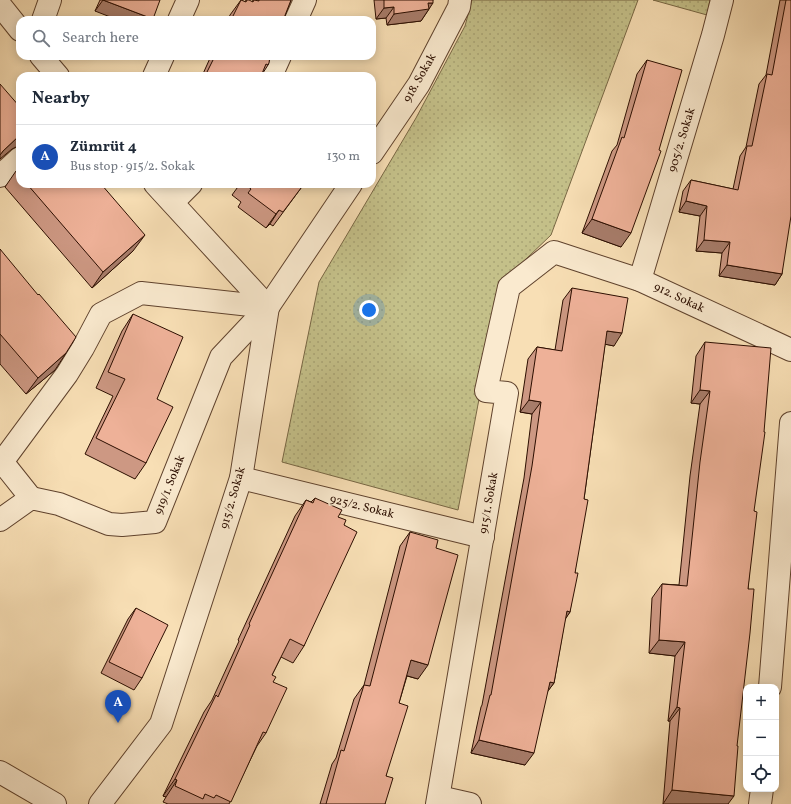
<!DOCTYPE html>
<html lang="en">
<head>
<meta charset="utf-8">
<style>
	body { margin:0; font-family:Vollkorn,serif; background:#f6f6f7; color:#1f2937 }
	.controls { position:absolute; right:12px; bottom:12px; display:grid; overflow:hidden; border-radius:8px; box-shadow:0 2px 10px #0003 }
	.controls button { width:36px; height:36px; display:grid; place-items:center; padding:0; border:0; border-bottom:1px solid #e0e1e3; background:#fff; color:#1f2937; font:20px sans-serif }
	.you { position:absolute; left:369px; top:310px; width:14px; height:14px; margin:-10px; border:3px solid #fff; border-radius:50%; background:#1a73e8; box-shadow:0 0 0 6px #1a73e833 }
	.badge { display:grid; place-items:center; width:26px; height:26px; border-radius:50%; background:#ea580c; color:#fff; font-size:13px; font-weight:700 }
	.pin { position:absolute; translate:-50% -33px; filter:drop-shadow(0 1px 2px #0008) }
	.pin::after { content:''; position:absolute; top:21px; width:14px; height:12px; background:inherit; clip-path:polygon(0 0,100% 0,50% 100%) }
	.list { margin:0; padding:0; list-style:none }
	h2 { display:flex; justify-content:space-between; align-items:center; height:52px; margin:0; padding:0 16px; font-size:17px }
	h2 small { font-size:13px; font-weight:400; color:#747a83 }
	.list li { display:grid; grid-template-columns:26px 1fr auto; gap:12px; align-items:center; box-sizing:border-box; height:64px; padding:0 16px; border-top:1px solid #e0e1e3 }
	.list b { display:block; font-size:15px; white-space:nowrap }
	.list p { margin:0; font-size:13px; white-space:nowrap; color:#747a83 }
	.list em { font-size:13px; font-style:normal; color:#747a83 }
	.icon { flex:none; width:22px; height:22px; fill:none; stroke:currentColor; stroke-width:2; stroke-linecap:round; stroke-linejoin:round }
	.map { position:relative; flex:none; width:791px; height:804px; overflow:hidden }
	.search { position:absolute; background:#fff; box-shadow:0 2px 10px #0003; left:16px; top:16px; width:360px; height:44px; display:flex; align-items:center; gap:10px; box-sizing:border-box; padding:0 14px; border-radius:12px; color:#747a83; font-size:15px }
	.panel { position:absolute; background:#fff; box-shadow:0 2px 10px #0003; left:16px; top:72px; width:360px; height:116px; border-radius:12px }
	.map>svg:first-child { display:block }
</style>
</head>
<body>
<div class="map">
<svg width="791" height="804" viewBox="0 0 791 804">
	<defs>
		<pattern id="grass-dots" width="8" height="8" patternUnits="userSpaceOnUse"><rect width="8" height="8" fill="#c4c089"/><path d="M2 2h.1M6 6h.1" fill="none" stroke="#a9a474" stroke-width="1.8" stroke-linecap="round"/></pattern>
	</defs>
	<rect width="100%" height="100%" fill="#f8dfb5"/>
	<filter id="stains"><feTurbulence type="fractalNoise" baseFrequency=".005" numOctaves="4"/><feColorMatrix values="0 0 0 0 .2 0 0 0 0 .09 0 0 0 0 .02 0 0 0 .5 -.17"/></filter>
	<radialGradient id="worn" r=".72"><stop offset=".6" stop-color="#630" stop-opacity="0"/><stop offset="1" stop-color="#630" stop-opacity=".3"/></radialGradient>
	<g fill="url(#grass-dots)" stroke="#786744">
		<polygon points="472,0 638,0 551,235 501,283 458,510 282,462 319,282 416,118 465,26"/>
		<polygon points="653,0 710,0 707,15"/>
	</g>
	<g fill="none" stroke-linecap="round" stroke-linejoin="round">
		<g stroke="#5f422d" stroke-width="24">
			<g id="minor">
				<polyline points="0,5 20,30"/>
				<polyline points="43,20 50,0"/>
				<polyline points="179,20 188,0"/>
				<polyline points="296,20 305,0"/>
				<polyline points="41,56 58,76"/>
				<polyline points="154,76 163,56"/>
				<polyline points="271,76 280,56"/>
				<polyline points="372,153 419,84 459,7 460,0"/>
				<polyline points="0,176 20,158"/>
				<polyline points="155,184 268,307"/>
				<polyline points="173,202 191,184"/>
				<polyline points="640,280 713,35 722,0"/>
				<polyline points="0,459 31,498"/>
				<polyline points="2,462 67,374 83,348 101,314 141,293 268,307"/>
				<polyline points="241,478 483,537"/>
				<polyline points="0,520 31,498 59,504 109,524 122,525 155,522 221,357 268,307 351,184"/>
				<polyline points="770,687 791,423"/>
				<polyline points="0,772 55,804"/>
				<polyline points="439,797 470,804"/>
				<polyline points="100,804 161,724 241,478 268,307"/>
				<polyline points="437,804 507,393 486,391 509,287 554,252 640,280 791,350"/>
				<polyline points="760,804 762,789"/>
			</g>
		</g>
		<use href="#minor" stroke="#faeacf" stroke-width="22"/>
	</g>
	<g fill="#cd9883" stroke="#2c0e00">
		<polygon points="100,0 160,0 95,11"/>
		<polygon points="241,0 245,2 246,0 252,2 253,0 291,0 284,18 288,20 228,20 230,15"/>
		<polygon points="374,0 433,0 429,9 421,21 387,25 386,18 376,19"/>
		<polygon points="780,0 791,0 782,274 775,285 719,276 722,253 696,251 700,216 679,212 683,191 691,180 733,189 740,156 746,147 759,84 766,75"/>
		<polygon points="211,56 270,56 268,65 261,76 202,76"/>
		<polygon points="647,60 621,247 582,233 612,151 617,145 637,74"/>
		<polygon points="20,168 20,184 101,184 133,251 92,288 5,187 16,171"/>
		<polygon points="240,184 304,184 273,226 270,224 266,228 238,207 241,202 232,195"/>
		<polygon points="0,249 55,370 26,394 0,364"/>
		<polygon points="572,288 614,346 605,344 584,499 570,612 565,619 554,683 547,692 525,765 471,753 481,707 482,705 524,478 532,414 520,412 528,359 537,347 555,350 563,300"/>
		<polygon points="133,314 157,399 146,463 135,479 85,454 113,396 96,388 122,331"/>
		<polygon points="705,342 754,511 748,589 728,804 663,804 670,721 668,721 675,656 649,653 652,598 662,584 679,585 690,476 700,404 691,403 696,356"/>
		<polygon points="315,498 338,517 344,525 304,646 293,663 281,657 272,675 273,682 266,733 257,746 229,804 168,804 163,802 166,797 163,796 204,712 212,700 239,641 238,640 295,516 306,500 311,502"/>
		<polygon points="410,532 436,548 418,679 407,676 399,703 386,776 385,804 320,804 332,764 336,758 354,699 364,685 400,546"/>
		<polygon points="136,608 142,678 134,690 101,673 128,619"/>
	</g>
	<g fill="#a77c6a" stroke="#2c0e00">
		<polygon points="103,0 153,19 152,20 118,20 95,11"/>
		<polygon points="428,3 433,3 421,21 387,25 394,14"/>
		<polygon points="394,7 386,18 376,19 384,8"/>
		<polygon points="20,135 20,146 18,146 12,149 0,159 0,155 3,151"/>
		<polygon points="686,201 707,206 700,216 679,212"/>
		<polygon points="279,210 270,224 266,228 276,214"/>
		<polygon points="592,219 631,233 621,247 582,233"/>
		<polygon points="145,235 133,251 92,288 103,272"/>
		<polygon points="704,240 730,242 722,253 696,251"/>
		<polygon points="727,265 782,274 775,285 719,276"/>
		<polygon points="607,331 622,333 614,346 599,343"/>
		<polygon points="66,353 55,370 26,394 38,378"/>
		<polygon points="700,390 710,391 700,404 691,403"/>
		<polygon points="529,400 541,402 532,414 520,412"/>
		<polygon points="567,611 570,612 562,624"/>
		<polygon points="659,640 685,642 675,656 649,653"/>
		<polygon points="411,660 428,665 418,679 401,674"/>
		<polygon points="550,682 554,683 545,695"/>
		<polygon points="677,707 680,708 670,721 668,721"/>
		<polygon points="479,740 534,753 525,765 471,753"/>
		<polygon points="175,779 177,780 166,797 163,796"/>
		<polygon points="672,790 734,796 728,804 663,804"/>
	</g>
	<g fill="#eeb198" stroke="#2c0e00">
		<polygon points="103,0 160,0 153,19"/>
		<polygon points="241,0 246,2 247,0 249,0 253,2 254,0 259,1 259,0 291,0 284,18 288,20 231,20"/>
		<polygon points="384,0 433,0 433,3 428,3 429,9 394,14 394,7 384,8"/>
		<polygon points="786,0 791,0 791,216 782,274 727,265 730,242 704,240 707,206 686,201 691,180 738,190 747,146 752,146 767,74 772,75"/>
		<polygon points="215,56 270,56 269,63 268,65 266,64 261,76 205,76"/>
		<polygon points="647,60 682,70 659,150 661,151 631,233 592,219 622,137 624,138"/>
		<polygon points="0,84 20,107 20,135 3,151 0,155"/>
		<polygon points="20,168 20,176 16,171"/>
		<polygon points="27,184 101,184 145,235 103,272"/>
		<polygon points="245,184 304,184 283,212 279,210 276,214 248,193 251,189"/>
		<polygon points="0,249 38,295 39,294 76,337 66,353 38,378 0,334"/>
		<polygon points="572,288 628,298 622,333 607,331 584,499 588,500 575,573 578,573 570,612 567,611 554,683 550,682 534,753 479,740 490,695 491,695 532,466 541,402 529,400 537,347 562,351"/>
		<polygon points="133,314 183,337 157,399 173,407 146,463 96,438 125,379 108,372"/>
		<polygon points="705,342 771,348 764,432 765,432 754,511 757,512 748,589 754,589 750,633 737,746 738,746 734,796 672,790 680,708 677,707 685,642 659,640 662,584 687,586 700,462 710,391 700,390"/>
		<polygon points="315,498 342,510 338,517 346,520 344,525 357,532 304,646 290,639 272,675 276,677 273,682 287,688 266,733 263,732 231,802 216,795 214,798 205,794 203,799 175,786 177,780 175,779 216,695 218,697 250,625 249,624 306,500 313,503"/>
		<polygon points="410,532 438,540 436,548 458,555 428,665 411,660 399,703 408,706 386,776 393,778 385,804 326,804 341,750 344,751 364,685 370,686"/>
		<polygon points="136,608 168,625 142,678 109,662"/>
	</g>
	<g text-anchor="middle" dominant-baseline="central" stroke-width="3" stroke-linejoin="round" paint-order="stroke">
		<g font-size="12" fill="#2c0e00" stroke="#faeacf">
			<text transform="translate(420 78) rotate(-60)">918. Sokak</text>
			<text transform="translate(682 140) rotate(-73)">905/2. Sokak</text>
			<text transform="translate(679 298) rotate(25)">912. Sokak</text>
			<text transform="translate(170 485) rotate(-68)">919/1. Sokak</text>
			<text transform="translate(233 498) rotate(-74)">915/2. Sokak</text>
			<text transform="translate(489 503) rotate(-80)">915/1. Sokak</text>
			<text transform="translate(362 507) rotate(14)">925/2. Sokak</text>
		</g>
	</g>
	<rect width="100%" height="100%" filter="url(#stains)"/>
	<rect width="100%" height="100%" fill="url(#worn)"/>
</svg>
<div class="controls">
<button>+</button>
<button>−</button>
<button><svg class="icon" aria-label="locate" viewBox="0 0 24 24"><circle cx="12" cy="12" r="6"/><path d="M12 2v4M12 18v4M2 12h4M18 12h4"/></svg></button>
</div>
<div class="you"></div>
<div class="pin badge" style="left:118px;top:723px;background:#1a4fb4">A</div>
<div class="search"><svg class="icon" aria-label="search" viewBox="0 0 24 24"><circle cx="10" cy="10" r="6"/><path d="M15 15l6 6"/></svg>Search here</div>
<section class="panel">
<h2>Nearby<small></small></h2>
<ul class="list">
<li><span class="badge" style="background:#1a4fb4">A</span><div><b>Zümrüt 4</b><p>Bus stop · 915/2. Sokak</p></div><em>130 m</em></li>
</ul>
</section>
</div>
</body>
</html>
